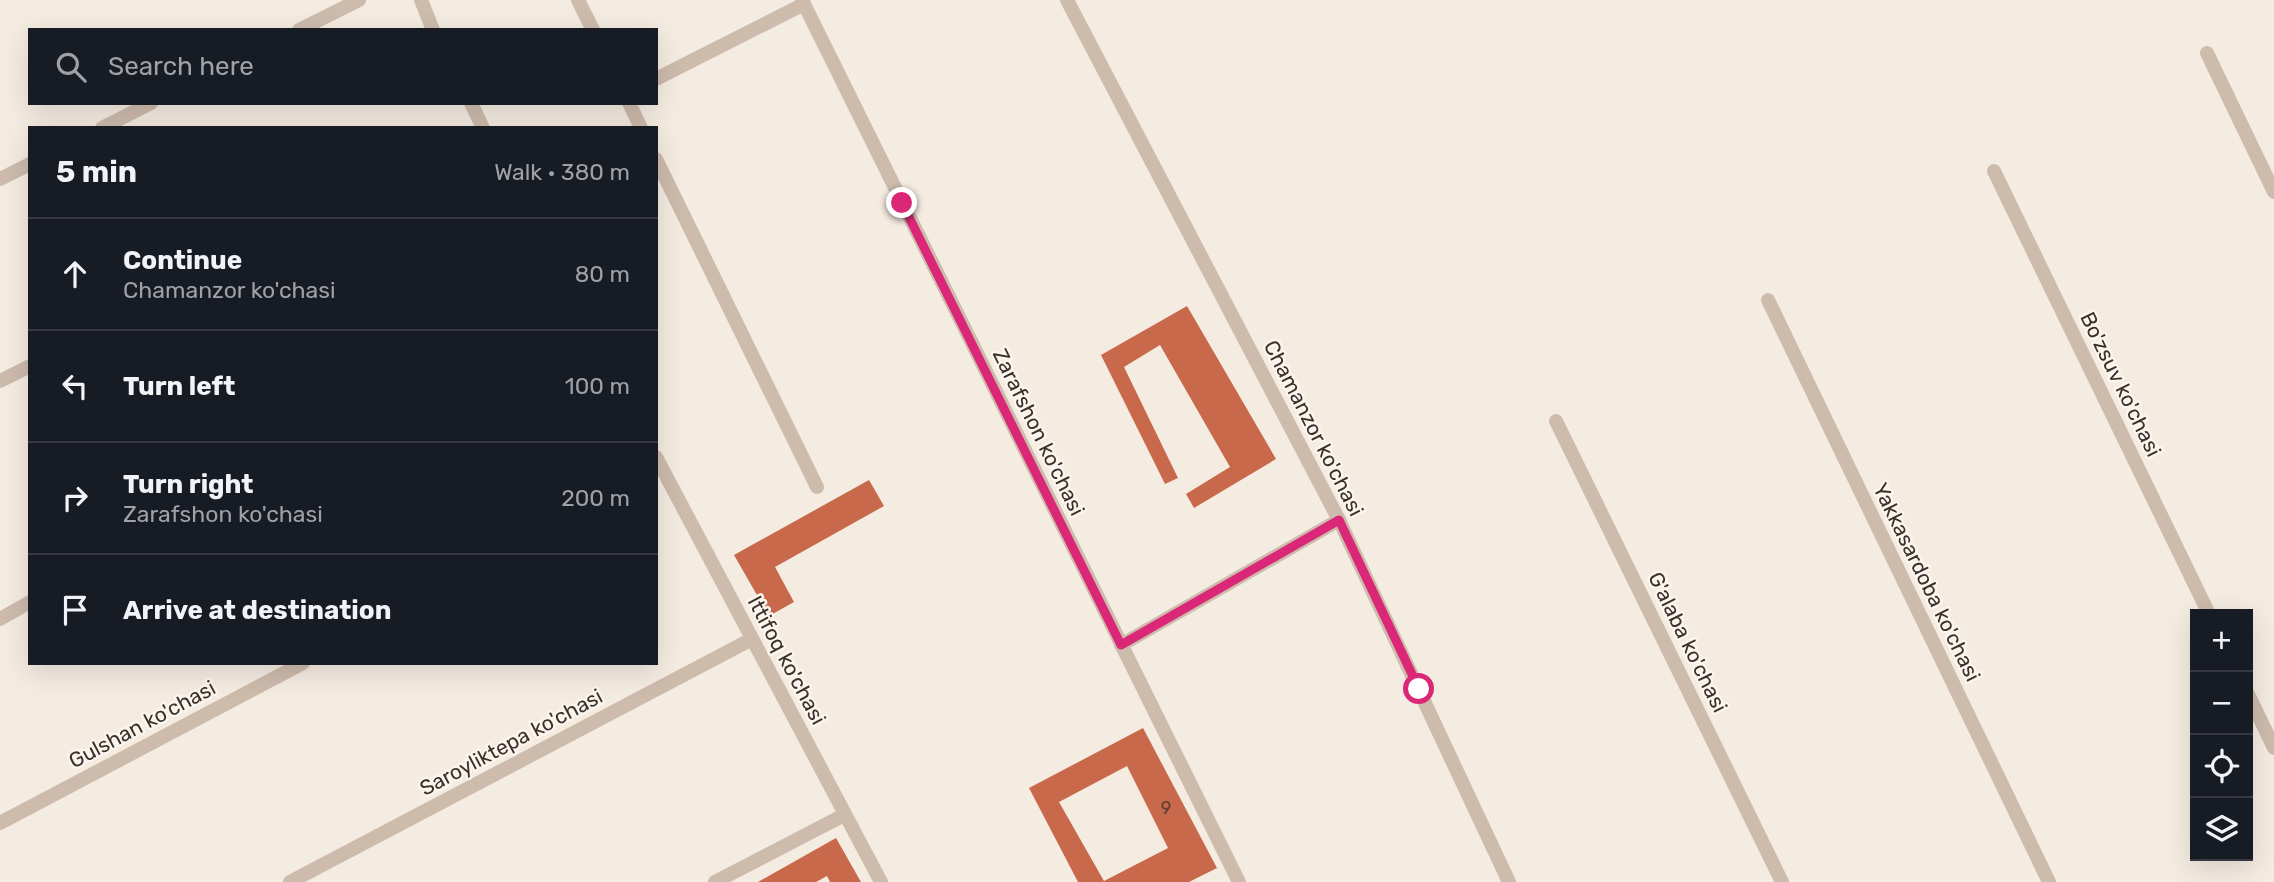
<!DOCTYPE html>
<html lang="en">
<head>
<meta charset="utf-8">
<style>
	body { margin:0; font-family:Rubik,sans-serif; background:#242831; color:#f1f3f6 }
	.controls { position:absolute; right:21px; bottom:21px; display:grid; overflow:hidden; border-radius:0px; box-shadow:0 7px 28px #0002 }
	.controls button { width:63px; height:63px; display:grid; place-items:center; padding:0; border:0; border-bottom:2px solid #363941; background:#171b24; color:#f1f3f6; font:35px sans-serif }
	.stop { position:absolute; width:21px; height:21px; margin:-16px; border:5px solid #db2777; border-radius:50%; background:#fff }
	.stop.end { background:#db2777; border-color:#fff; box-shadow:0 2px 7px #0008 }
	.list { margin:0; padding:0; list-style:none }
	h2 { display:flex; justify-content:space-between; align-items:center; height:91px; margin:0; padding:0 28px; font-size:30px }
	h2 small { font-size:23px; font-weight:400; color:#9ea1a6 }
	.list li { display:grid; grid-template-columns:46px 1fr auto; gap:21px; align-items:center; box-sizing:border-box; height:112px; padding:0 28px; border-top:2px solid #363941 }
	.list b { display:block; font-size:26px; white-space:nowrap }
	.list p { margin:0; font-size:23px; white-space:nowrap; color:#9ea1a6 }
	.list em { font-size:23px; font-style:normal; color:#9ea1a6 }
	.icon { flex:none; width:38px; height:38px; fill:none; stroke:currentColor; stroke-width:2; stroke-linecap:round; stroke-linejoin:round }
	.map { position:relative; flex:none; width:2274px; height:882px; overflow:hidden }
	.search { position:absolute; background:#171b24; box-shadow:0 7px 28px #0002; left:28px; top:28px; width:630px; height:77px; display:flex; align-items:center; gap:18px; box-sizing:border-box; padding:0 24px; border-radius:0px; color:#9ea1a6; font-size:26px }
	.panel { position:absolute; background:#171b24; box-shadow:0 7px 28px #0002; left:28px; top:126px; width:630px; height:539px; border-radius:0px }
	.map>svg:first-child { display:block }
</style>
</head>
<body>
<div class="map">
<svg width="2274" height="882" viewBox="0 0 2274 882">
	<rect width="100%" height="100%" fill="#f4ebe1"/>
	<g fill="#c8694b" fill-rule="evenodd">
		<polygon points="1187,306 1276,459 1194,508 1186,494 1230,467 1160,345 1124,367 1178,478 1165,484 1101,355"/>
		<polygon points="869,480 884,506 775,567 794,602 769,616 734,555"/>
		<path d="M1143 728 1217 868 1189 882H1078L1029 788ZM1127 766 1168 848 1104 881 1059 802Z"/>
		<polygon points="836,838 861,882 830,882 827,876 816,882 758,882"/>
	</g>
	<g fill="none" stroke-linecap="round" stroke-linejoin="round">
		<g stroke="#cdbbac" stroke-width="14">
			<polyline points="421,0 433,30"/>
			<polyline points="578,0 593,30"/>
			<polyline points="802,0 1239,882"/>
			<polyline points="1067,0 1339,520 1509,882"/>
			<polyline points="299,30 359,0"/>
			<polyline points="2207,53 2274,192"/>
			<polyline points="656,79 804,4"/>
			<polyline points="471,103 483,128"/>
			<polyline points="629,103 641,128"/>
			<polyline points="102,128 151,103"/>
			<polyline points="656,159 817,487"/>
			<polyline points="1994,171 2209,614"/>
			<polyline points="0,179 30,164"/>
			<polyline points="1768,300 2049,882"/>
			<polyline points="0,381 30,366"/>
			<polyline points="1556,421 1782,882"/>
			<polyline points="656,457 881,882"/>
			<polyline points="0,619 30,602"/>
			<polyline points="1121,645 1339,520"/>
			<polyline points="2248,694 2274,748"/>
			<polyline points="0,823 303,663"/>
			<polyline points="290,882 752,639"/>
			<polyline points="715,882 844,815"/>
		</g>
	</g>
	<g fill="none" stroke-linecap="round" stroke-linejoin="round">
		<polyline stroke="#db2777" stroke-width="9" points="902,203 1121,645 1339,520 1419,689"/>
	</g>
	<g text-anchor="middle" dominant-baseline="central" stroke-width="5" stroke-linejoin="round" paint-order="stroke">
		<g font-size="18" fill="#5e3e33">
			<text x="1166" y="808">9</text>
		</g>
		<g font-size="21" fill="#3b302b" stroke="#fbf5ee">
			<text transform="translate(2121 384) rotate(64)">Bo'zsuv ko'chasi</text>
			<text transform="translate(1314 428) rotate(63)">Chamanzor ko'chasi</text>
			<text transform="translate(1039 432) rotate(64)">Zarafshon ko'chasi</text>
			<text transform="translate(1927 582) rotate(64)">Yakkasardoba ko'chasi</text>
			<text transform="translate(1688 642) rotate(64)">G'alaba ko'chasi</text>
			<text transform="translate(787 660) rotate(62)">Ittifoq ko'chasi</text>
			<text transform="translate(142 724) rotate(-28)">Gulshan ko'chasi</text>
			<text transform="translate(511 742) rotate(-28)">Saroyliktepa ko'chasi</text>
		</g>
	</g>
</svg>
<div class="controls">
<button>+</button>
<button>−</button>
<button><svg class="icon" aria-label="locate" viewBox="0 0 24 24"><circle cx="12" cy="12" r="6"/><path d="M12 2v4M12 18v4M2 12h4M18 12h4"/></svg></button>
<button><svg class="icon" aria-label="layers" viewBox="0 0 24 24"><path d="M12 4l9 5-9 5-9-5zM3 14l9 5 9-5"/></svg></button>
</div>
<div class="stop" style="left:1419px;top:689px"></div>
<div class="stop end" style="left:902px;top:203px"></div>
<div class="search"><svg class="icon" aria-label="search" viewBox="0 0 24 24"><circle cx="10" cy="10" r="6"/><path d="M15 15l6 6"/></svg>Search here</div>
<section class="panel">
<h2>5 min<small>Walk · 380 m</small></h2>
<ul class="list">
<li><svg class="icon" aria-label="ahead" viewBox="0 0 24 24"><path d="M12 20V5M6 11l6-6 6 6"/></svg><div><b>Continue</b><p>Chamanzor ko'chasi</p></div><em>80 m</em></li>
<li><svg class="icon" aria-label="left" viewBox="0 0 24 24"><path d="M17 20v-9H6M10 6l-5 5 5 5"/></svg><div><b>Turn left</b></div><em>100 m</em></li>
<li><svg class="icon" aria-label="right" viewBox="0 0 24 24"><path d="M7 20v-9h11M14 6l5 5-5 5"/></svg><div><b>Turn right</b><p>Zarafshon ko'chasi</p></div><em>200 m</em></li>
<li><svg class="icon" aria-label="arrive" viewBox="0 0 24 24"><path d="M6 21V4h12l-3 4 3 4H6"/></svg><div><b>Arrive at destination</b></div></li>
</ul>
</section>
</div>
</body>
</html>
